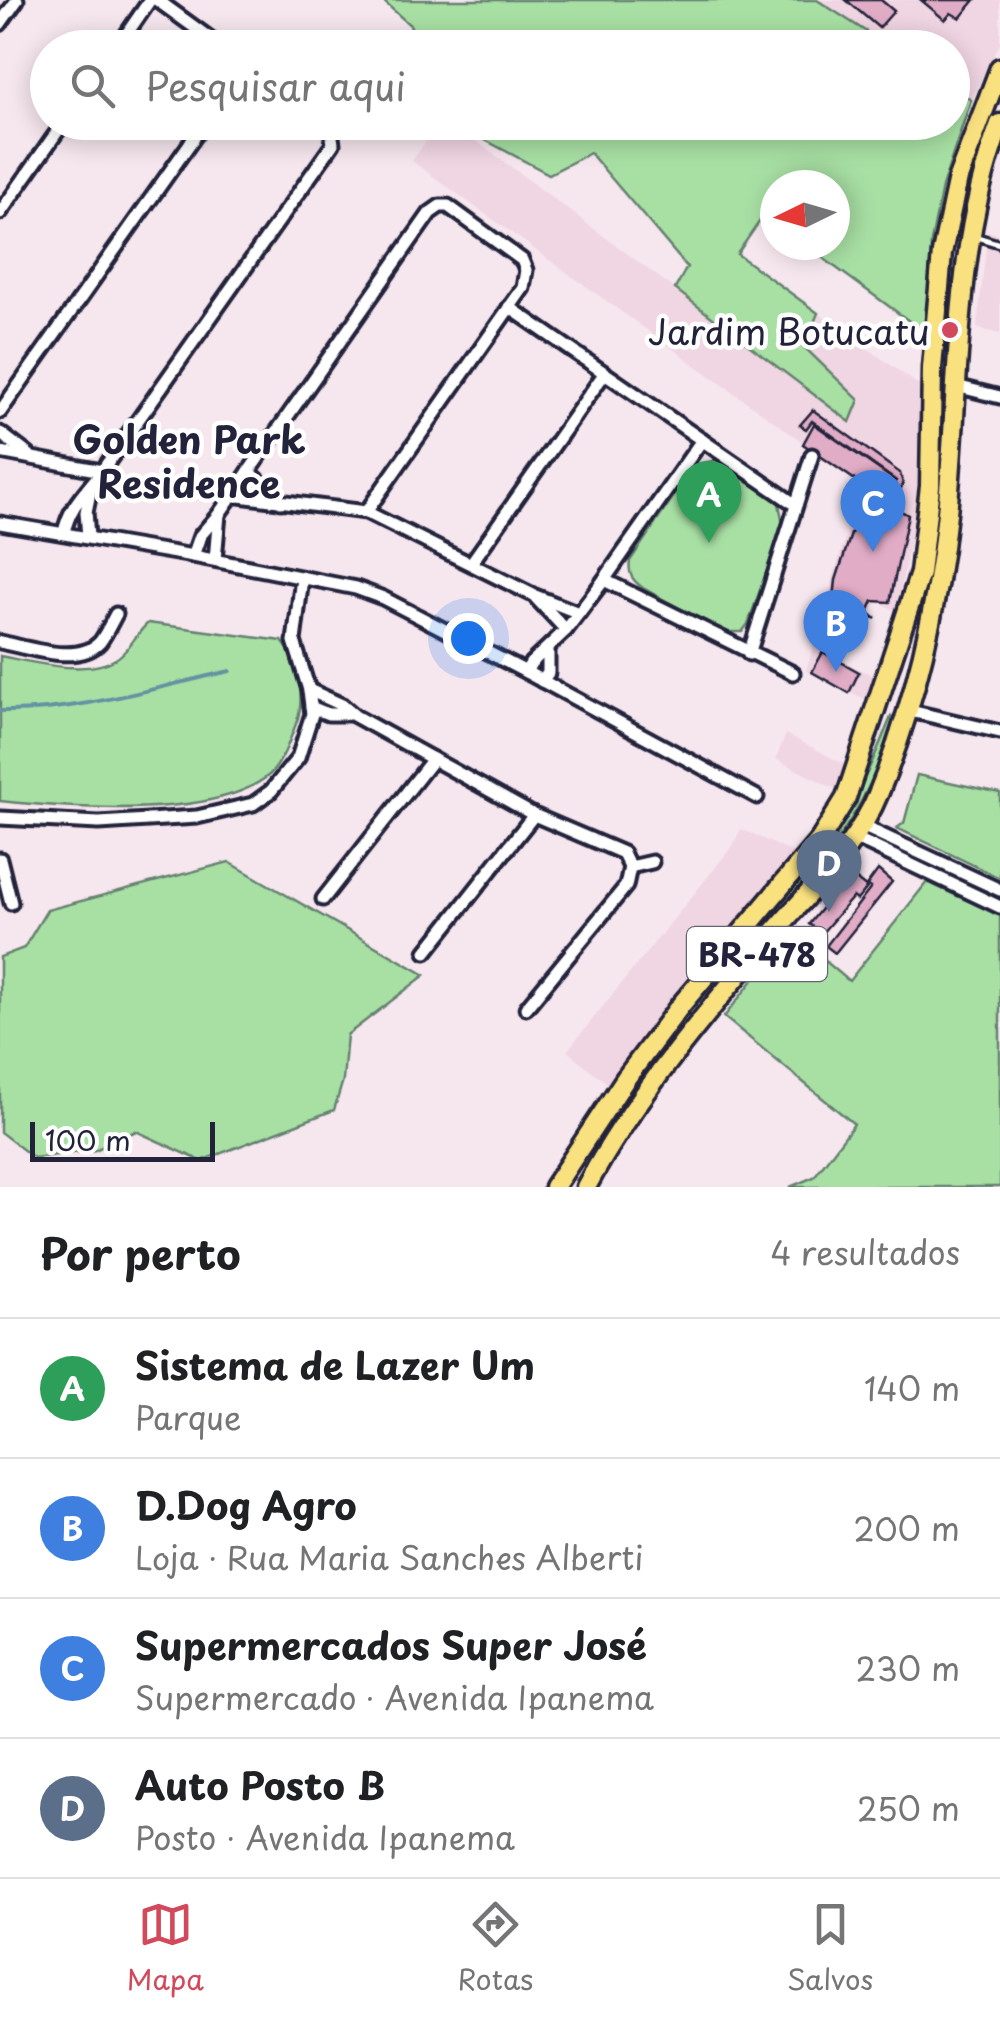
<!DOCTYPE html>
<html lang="pt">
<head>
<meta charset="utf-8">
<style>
	body { margin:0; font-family:"Playpen Sans",sans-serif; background:#f2f2f2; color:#202124 }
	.compass { position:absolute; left:760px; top:170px; width:90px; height:90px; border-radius:50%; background:#fff; box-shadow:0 5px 25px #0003; rotate:265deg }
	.scale { position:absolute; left:30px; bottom:25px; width:185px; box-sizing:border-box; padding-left:10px; border:5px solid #22223b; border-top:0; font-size:28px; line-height:35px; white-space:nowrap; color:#22223b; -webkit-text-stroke:8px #fff; paint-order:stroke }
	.you { position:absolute; left:468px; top:638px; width:35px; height:35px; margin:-25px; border:8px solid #fff; border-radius:50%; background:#1a73e8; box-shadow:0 0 0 15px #1a73e833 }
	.badge { display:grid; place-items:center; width:65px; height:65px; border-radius:50%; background:#d1495b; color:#fff; font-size:32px; font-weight:700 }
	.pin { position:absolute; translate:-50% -82px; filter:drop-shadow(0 2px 5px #0008) }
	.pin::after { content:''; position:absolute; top:52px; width:35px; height:30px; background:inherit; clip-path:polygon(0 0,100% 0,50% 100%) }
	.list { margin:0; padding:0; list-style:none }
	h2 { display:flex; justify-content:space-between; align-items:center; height:130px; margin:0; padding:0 40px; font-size:42px }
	h2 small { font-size:32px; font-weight:400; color:#757577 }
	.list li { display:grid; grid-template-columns:65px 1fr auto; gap:30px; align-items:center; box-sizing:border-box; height:140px; padding:0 40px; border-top:2px solid #e0e0e0 }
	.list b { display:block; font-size:38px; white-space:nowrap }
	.list p { margin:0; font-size:32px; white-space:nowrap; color:#757577 }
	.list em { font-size:32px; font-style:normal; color:#757577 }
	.icon { flex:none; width:55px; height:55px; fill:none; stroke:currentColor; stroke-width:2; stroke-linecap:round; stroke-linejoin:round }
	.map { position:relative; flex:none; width:1000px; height:1187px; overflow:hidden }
	.search { position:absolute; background:#fff; box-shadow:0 5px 25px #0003; left:30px; right:30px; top:30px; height:110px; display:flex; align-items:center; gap:25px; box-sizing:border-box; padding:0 35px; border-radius:55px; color:#757577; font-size:38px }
	.sheet { height:690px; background:#fff }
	nav { display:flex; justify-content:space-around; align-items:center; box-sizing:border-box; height:140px; border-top:2px solid #e0e0e0; background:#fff; font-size:28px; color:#757577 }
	nav a { display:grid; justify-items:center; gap:5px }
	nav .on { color:#d1495b }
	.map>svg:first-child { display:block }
</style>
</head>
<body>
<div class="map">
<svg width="1000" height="1187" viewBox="0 0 1000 1187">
	<rect width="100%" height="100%" fill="#f6e6ee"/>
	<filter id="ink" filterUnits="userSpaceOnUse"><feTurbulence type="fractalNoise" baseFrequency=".01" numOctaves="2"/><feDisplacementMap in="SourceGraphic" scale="20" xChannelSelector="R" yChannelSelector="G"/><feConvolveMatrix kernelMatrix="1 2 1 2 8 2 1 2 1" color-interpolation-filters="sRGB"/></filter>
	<g filter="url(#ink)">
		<g fill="#f0d5e2">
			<polygon points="817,0 1000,0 1000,43 971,100 953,88 952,48 890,47"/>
			<polygon points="439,123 452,123 850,420 859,400 804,347 818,313 924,389 914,522 896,611 877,601 871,614 834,600 834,636 842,641 835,658 876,677 869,701 806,671 861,484 412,161"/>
			<polygon points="988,231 1000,235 1000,334 977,328"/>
			<polygon points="786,734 849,767 841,792 776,759"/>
			<polygon points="741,829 800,856 607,1083 567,1051 732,847"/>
		</g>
		<g fill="#a8e0a4" stroke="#658170" stroke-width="2.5">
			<polygon points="382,0 817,0 890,47 403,47 411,26"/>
			<polygon points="953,88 971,100 942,187 931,242 927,334 805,245 835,245 835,185 775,185 775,223 764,215 737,254 818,313 804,347 859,400 850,422 675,289 687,267 590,153 549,174 453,123 952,122"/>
			<path d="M716 460 779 503 783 525 748 624 742 632H723L643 588C632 580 628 574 630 561L695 465Z"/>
			<path d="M148 623 282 641C299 661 305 697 297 721 291 737 282 764 269 775 215 820 67 808 0 801V656C32 662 97 680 123 653 132 644 138 632 148 623Z"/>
			<path d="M891 717 894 720C886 742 880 765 869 786 845 836 810 877 775 920L768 914C785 895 804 876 819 855 851 813 871 766 891 717Z"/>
			<polygon points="917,775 1000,793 1000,878 897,828 904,823"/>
			<polygon points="229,862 425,975 347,1035 343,1080 334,1110 201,1161 136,1131 95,1150 34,1158 0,1132 0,957 24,948 47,910"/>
			<polygon points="927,882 1000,915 1000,1187 790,1187 814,1177 854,1124 724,1017 791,932 849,981"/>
		</g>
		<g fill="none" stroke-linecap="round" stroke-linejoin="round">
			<path stroke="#6393a1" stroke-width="4" d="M0 711C74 713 158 687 230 671"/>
		</g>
		<g fill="#e1acc6" stroke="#22223b" stroke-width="2.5">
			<polygon points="846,0 881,0 894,11 879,28"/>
			<polygon points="921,0 975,0 960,18 951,13 945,20"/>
			<polygon points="949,300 956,300 950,361 943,360"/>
			<polygon points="813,410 900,473 903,484 893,504 886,500 896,481 812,421 806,429 800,425"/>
			<polygon points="814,424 894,480 884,500 803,444"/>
			<polygon points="865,491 908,515 890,602 873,601 868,612 876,619 834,598 836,580"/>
			<polygon points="823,652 859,672 849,693 812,672"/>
			<polygon points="878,870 892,882 835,953 826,946 871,888 867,885"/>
			<polygon points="849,874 867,888 857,900 853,897 821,934 809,924"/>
		</g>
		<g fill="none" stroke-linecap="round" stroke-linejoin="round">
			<g stroke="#22223b" stroke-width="12">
				<polyline id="service" points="977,237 1000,244"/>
			</g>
			<g stroke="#22223b" stroke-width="19">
				<g id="minor">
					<polyline points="157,0 223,48"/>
					<polyline points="0,24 17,0"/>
					<polyline points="117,48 150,0"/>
					<polyline points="0,213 64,122"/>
					<polyline points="509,307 796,505"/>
					<polyline points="956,386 1000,397"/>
					<polyline points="0,412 205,122"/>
					<polyline points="0,433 29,455"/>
					<polyline points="0,452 102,471"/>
					<polyline points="249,471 281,502"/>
					<polyline points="231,495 366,512 533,595 579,613"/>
					<polyline points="0,523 193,556 356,588 383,598 526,672 757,797"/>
					<path d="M64 533C69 506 86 492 102 471L333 144 330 122"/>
					<polyline points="88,537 86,512 91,488"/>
					<polyline points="193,556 200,536 219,514 430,213 440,206 448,206 522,260 526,270 523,288 366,512"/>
					<polyline points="215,560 219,514"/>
					<polyline points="472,562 604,374"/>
					<polyline points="604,580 793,673"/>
					<polyline points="536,598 566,630"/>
					<path d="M0 642C27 647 78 666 100 642 106 634 111 623 116 614"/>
					<polyline points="749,654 812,455"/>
					<polyline points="526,672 531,663 566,630 604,580 702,440"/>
					<polyline points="542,681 548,673 548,650"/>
					<polyline points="309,690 342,705 355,716 534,815 623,853 630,867"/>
					<polyline points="311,707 328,714 350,714"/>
					<polyline points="906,710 1000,732"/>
					<polyline points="0,818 99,823 197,817 253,804 271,791 298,758 312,714 309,690 294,641 302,578"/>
					<polyline points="860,825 1000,890"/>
					<polyline points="853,837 1000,907"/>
					<polyline points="0,859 11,903"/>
					<polyline points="630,867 652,862"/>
					<polyline points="323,899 433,759"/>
					<polyline points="426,952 534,815"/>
					<polyline points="526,1008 626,886 630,867"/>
				</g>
			</g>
			<g stroke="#22223b" stroke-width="25">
				<g id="primary">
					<polyline points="554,1187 626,1078 680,1006 820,840 846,798 920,573 930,486 932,368 942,253 958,178 1000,68"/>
					<path d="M586 1187C636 1095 703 1017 770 937 807 893 857 847 879 792 914 706 938 605 947 513 960 383 953 248 1000 124"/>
				</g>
			</g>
			<use href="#service" stroke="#fff" stroke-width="5"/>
			<use href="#minor" stroke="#fff" stroke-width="11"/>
			<use href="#primary" stroke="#fae180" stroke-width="18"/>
		</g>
	</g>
	<circle fill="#d1495b" stroke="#fff" stroke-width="4" cx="950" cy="330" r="10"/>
	<g text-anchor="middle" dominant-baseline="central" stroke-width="9" stroke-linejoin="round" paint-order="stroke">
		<rect fill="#fff" stroke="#646476" stroke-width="2.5" x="687" y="927" width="140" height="54" rx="8"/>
		<g font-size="32" font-weight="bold" fill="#22223b">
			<text x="757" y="954">BR-478</text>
		</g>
		<g font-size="35" fill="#22223b" stroke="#fff" text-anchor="end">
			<text x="930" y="330">Jardim Botucatu</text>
		</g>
		<g font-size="38" font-weight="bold" fill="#22223b" stroke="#fff">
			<text x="189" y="438">Golden Park<tspan x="189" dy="44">Residence</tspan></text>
		</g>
	</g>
</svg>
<svg class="compass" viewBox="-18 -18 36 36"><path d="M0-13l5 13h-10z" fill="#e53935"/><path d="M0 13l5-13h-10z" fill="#757577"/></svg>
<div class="scale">100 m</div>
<div class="you"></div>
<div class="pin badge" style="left:709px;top:543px;background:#2e9e5b">A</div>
<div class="pin badge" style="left:836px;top:672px;background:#3f7fe0">B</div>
<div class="pin badge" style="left:873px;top:552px;background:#3f7fe0">C</div>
<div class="pin badge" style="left:829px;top:912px;background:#5c6f8a">D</div>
<div class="search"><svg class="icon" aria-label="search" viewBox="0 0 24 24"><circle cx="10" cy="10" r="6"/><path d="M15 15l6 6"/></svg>Pesquisar aqui</div>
</div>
<section class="sheet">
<h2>Por perto<small>4 resultados</small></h2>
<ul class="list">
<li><span class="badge" style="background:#2e9e5b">A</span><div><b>Sistema de Lazer Um</b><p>Parque</p></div><em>140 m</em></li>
<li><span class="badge" style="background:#3f7fe0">B</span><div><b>D.Dog Agro</b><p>Loja · Rua Maria Sanches Alberti</p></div><em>200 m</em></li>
<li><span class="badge" style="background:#3f7fe0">C</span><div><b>Supermercados Super José</b><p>Supermercado · Avenida Ipanema</p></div><em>230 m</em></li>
<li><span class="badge" style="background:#5c6f8a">D</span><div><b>Auto Posto B</b><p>Posto · Avenida Ipanema</p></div><em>250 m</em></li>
</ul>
</section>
<nav>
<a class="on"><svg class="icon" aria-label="map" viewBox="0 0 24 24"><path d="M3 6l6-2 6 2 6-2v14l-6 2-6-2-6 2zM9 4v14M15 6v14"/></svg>Mapa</a>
<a><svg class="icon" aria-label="directions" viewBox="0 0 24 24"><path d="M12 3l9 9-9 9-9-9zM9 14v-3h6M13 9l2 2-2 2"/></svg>Rotas</a>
<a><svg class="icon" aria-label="saved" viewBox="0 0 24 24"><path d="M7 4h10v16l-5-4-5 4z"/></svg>Salvos</a>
</nav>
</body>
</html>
